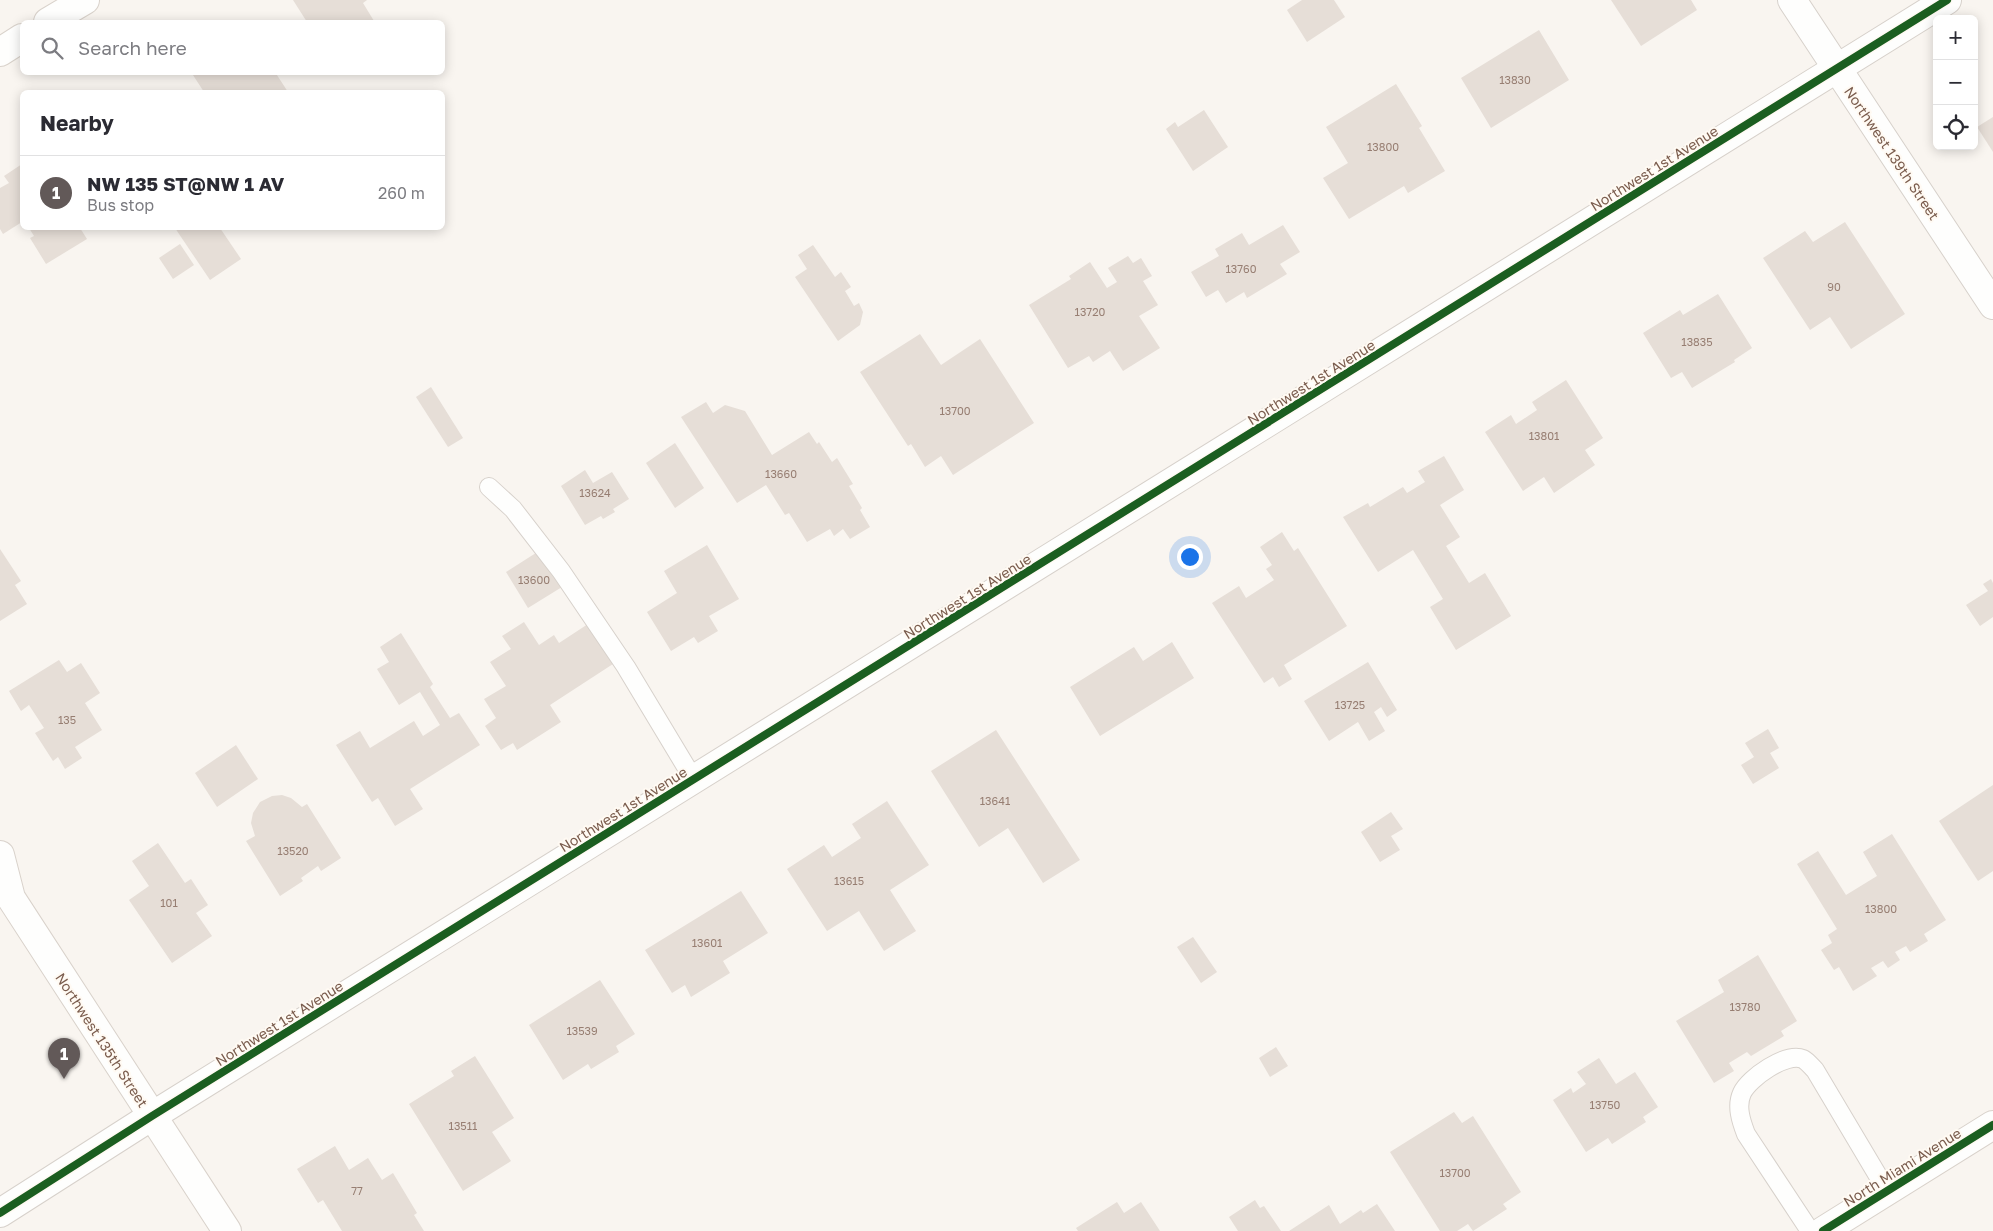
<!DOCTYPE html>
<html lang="en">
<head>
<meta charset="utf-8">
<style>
	body { margin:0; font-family:"Golos Text",sans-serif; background:#f7f7f7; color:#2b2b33 }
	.controls { position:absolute; right:15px; top:15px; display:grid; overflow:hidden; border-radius:8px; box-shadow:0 2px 12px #0003 }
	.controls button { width:45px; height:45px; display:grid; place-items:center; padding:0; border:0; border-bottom:1px solid #e1e1e2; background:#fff; color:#2b2b33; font:25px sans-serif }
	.you { position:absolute; left:1189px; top:556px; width:18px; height:18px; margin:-12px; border:4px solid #fff; border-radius:50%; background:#1a73e8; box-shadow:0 0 0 8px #1a73e833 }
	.badge { display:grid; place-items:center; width:32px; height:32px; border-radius:50%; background:#625958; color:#fff; font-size:16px; font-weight:700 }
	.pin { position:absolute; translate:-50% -41px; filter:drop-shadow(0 1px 2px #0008) }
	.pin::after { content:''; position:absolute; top:26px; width:18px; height:15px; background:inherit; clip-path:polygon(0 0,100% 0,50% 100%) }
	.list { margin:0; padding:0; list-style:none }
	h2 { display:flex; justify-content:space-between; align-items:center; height:65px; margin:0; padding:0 20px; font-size:21px }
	h2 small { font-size:16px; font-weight:400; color:#7c7c81 }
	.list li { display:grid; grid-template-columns:32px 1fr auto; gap:15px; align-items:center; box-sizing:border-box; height:75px; padding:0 20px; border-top:1px solid #e1e1e2 }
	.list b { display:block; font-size:19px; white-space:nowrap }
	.list p { margin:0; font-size:16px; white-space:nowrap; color:#7c7c81 }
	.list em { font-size:16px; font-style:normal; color:#7c7c81 }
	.icon { flex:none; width:28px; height:28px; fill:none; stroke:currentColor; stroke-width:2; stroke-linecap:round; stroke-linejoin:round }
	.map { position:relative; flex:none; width:1993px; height:1231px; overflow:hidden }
	.search { position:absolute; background:#fff; box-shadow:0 2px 12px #0003; left:20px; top:20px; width:425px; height:55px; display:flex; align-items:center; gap:12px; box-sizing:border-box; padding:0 18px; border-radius:8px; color:#7c7c81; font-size:19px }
	.panel { position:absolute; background:#fff; box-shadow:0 2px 12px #0003; left:20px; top:90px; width:425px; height:140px; border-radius:8px }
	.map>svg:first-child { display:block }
</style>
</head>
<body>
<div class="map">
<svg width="1993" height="1231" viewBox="0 0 1993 1231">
	<rect width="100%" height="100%" fill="#f9f5f0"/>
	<g fill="#e6ded7">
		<polygon points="293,0 367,0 363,3 374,21 371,22 307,22"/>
		<polygon points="1302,0 1334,0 1345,17 1307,42 1287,10"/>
		<polygon points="1611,0 1691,0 1697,10 1641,46"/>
		<polygon points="1539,30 1569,80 1491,128 1461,78"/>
		<polygon points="191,72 275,72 288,92 237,92 236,90 232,92 204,92"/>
		<polygon points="1396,84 1422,126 1419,128 1445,171 1408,193 1404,186 1349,219 1323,178 1348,163 1326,127"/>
		<polygon points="1204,110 1228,147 1193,171 1166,129 1175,122 1178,127"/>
		<polygon points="1993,117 1993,152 1977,127"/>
		<polygon points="22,164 22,222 3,234 0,229 0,188 9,183 4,176"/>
		<polygon points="1845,222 1905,314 1851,349 1830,317 1810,330 1763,258 1805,231 1813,242"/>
		<polygon points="1283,225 1300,252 1280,264 1287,274 1247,298 1244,292 1226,303 1218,290 1206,297 1191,272 1219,256 1215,249 1242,233 1249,245"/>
		<polygon points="29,228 80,228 87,239 46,264 30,238 34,236"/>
		<polygon points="175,228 220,228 241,259 210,280"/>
		<polygon points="180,244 194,265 173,279 159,258"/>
		<polygon points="813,245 835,277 841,272 851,287 845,291 854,306 859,303 863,312 860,325 838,341 795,277 807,269 798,255"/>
		<polygon points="1128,256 1133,263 1141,258 1152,276 1143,281 1158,305 1139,316 1160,348 1123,371 1110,351 1093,362 1089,356 1068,368 1029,305 1071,279 1069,276 1090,262 1107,288 1117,282 1108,268"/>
		<polygon points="1718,294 1752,348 1734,360 1735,362 1692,388 1682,372 1671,378 1643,333 1680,310 1683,315"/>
		<polygon points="920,334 941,365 980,339 1034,423 953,475 941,456 925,467 911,444 908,446 860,372"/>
		<polygon points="1566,380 1603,438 1585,450 1595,465 1554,493 1544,477 1523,491 1485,432 1511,415 1516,424 1537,410 1532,402"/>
		<polygon points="431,387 463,438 448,447 416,397"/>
		<polygon points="706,402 713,413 725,405 745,411 772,455 809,432 817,444 819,442 832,462 837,458 853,484 849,486 862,508 860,510 870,527 850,539 843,529 834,536 830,529 807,542 789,513 785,515 766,485 737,503 681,417"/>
		<polygon points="675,443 704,488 675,508 646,463"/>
		<polygon points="1444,456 1464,490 1440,505 1460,537 1446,546 1469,583 1485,573 1511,616 1456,650 1430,607 1443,599 1413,550 1378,572 1343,517 1368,503 1370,507 1403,487 1407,493 1425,482 1418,471"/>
		<polygon points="585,470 593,483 612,472 629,499 613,509 615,512 603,519 601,516 585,525 561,486"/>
		<polygon points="1282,532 1294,551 1298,548 1347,626 1284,665 1292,679 1279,687 1273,677 1264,683 1212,603 1239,586 1246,598 1274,580 1266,569 1272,565 1260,547"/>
		<polygon points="707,545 739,599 709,616 718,631 698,643 694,637 671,651 647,612 677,593 664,571"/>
		<polygon points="0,549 21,581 15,585 27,604 0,621"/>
		<polygon points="539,551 562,587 528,608 506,572"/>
		<polygon points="1991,579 1993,583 1993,617 1980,626 1966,605 1988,591 1983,584"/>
		<polygon points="524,622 539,645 554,635 559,643 588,624 613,664 550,705 561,722 517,750 513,743 501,750 485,726 496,718 484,699 506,686 490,662 511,649 502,636"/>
		<polygon points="401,633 433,684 430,687 450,718 459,713 480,745 410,789 423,809 395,826 378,798 372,802 336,745 360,731 370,748 414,721 423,736 440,725 420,692 399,705 377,669 389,662 380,647"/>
		<polygon points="1172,642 1194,678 1100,736 1070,687 1134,647 1143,661"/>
		<polygon points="59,660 67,672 81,663 100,693 85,703 102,730 75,747 82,758 65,769 58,757 53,761 35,733 44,728 29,705 21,711 9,691"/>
		<polygon points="1368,662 1397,710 1387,717 1381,707 1374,712 1385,731 1369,741 1358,722 1329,741 1304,701"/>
		<polygon points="1768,729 1779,748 1770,753 1779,768 1753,784 1741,765 1754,757 1745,743"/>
		<polygon points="996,730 1080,860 1043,883 1008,828 979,847 931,771"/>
		<polygon points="236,745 258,779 217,807 195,773"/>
		<polygon points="1993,785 1993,871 1978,881 1939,821"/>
		<polygon points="282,795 291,798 302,807 307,804 341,858 321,871 318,866 301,878 303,881 280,896 246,841 255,836 251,823 253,813 260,802 272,796"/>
		<polygon points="887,801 929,865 890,890 916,931 884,951 859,911 827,931 787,869 824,845 832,857 861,838 852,824"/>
		<polygon points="1391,812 1403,829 1391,836 1400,850 1380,862 1361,832"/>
		<polygon points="1892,834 1946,920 1924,934 1928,941 1910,952 1906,946 1895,952 1900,960 1888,968 1883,961 1871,968 1877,976 1853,991 1839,967 1834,970 1821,950 1832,943 1828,935 1837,929 1797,864 1818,851 1846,895 1877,876 1863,852"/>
		<polygon points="158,843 185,883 191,879 208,905 196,913 212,936 172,963 129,900 149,886 132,861"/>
		<polygon points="741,891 768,933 723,961 730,973 691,997 685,985 672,993 645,950"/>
		<polygon points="1193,937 1217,972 1201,983 1177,947"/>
		<polygon points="1758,955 1797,1021 1781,1031 1784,1036 1751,1056 1747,1052 1729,1063 1734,1071 1714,1083 1676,1021 1724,992 1718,980"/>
		<polygon points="600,980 635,1034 616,1046 619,1052 591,1069 588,1064 563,1080 529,1025"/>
		<polygon points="1276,1047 1288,1066 1270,1077 1259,1058"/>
		<polygon points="475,1056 514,1118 492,1132 511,1161 463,1191 409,1104 454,1076 451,1071"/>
		<polygon points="1599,1058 1616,1084 1635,1072 1658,1107 1643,1117 1646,1122 1612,1144 1608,1138 1586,1152 1553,1100 1571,1088 1573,1093 1586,1084 1577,1072"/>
		<polygon points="1454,1112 1462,1123 1473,1116 1521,1192 1503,1204 1507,1209 1473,1231 1468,1224 1457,1231 1440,1231 1390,1152"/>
		<polygon points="335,1146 349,1170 368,1158 382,1180 393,1173 417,1213 414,1215 424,1231 342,1231 323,1200 318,1203 297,1169"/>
		<polygon points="1255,1200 1260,1208 1264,1206 1281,1231 1238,1231 1229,1217"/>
		<polygon points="1117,1202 1124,1213 1141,1202 1160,1231 1078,1231 1076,1228"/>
		<polygon points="1377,1204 1395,1231 1289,1231 1329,1205 1340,1224 1361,1210 1363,1213"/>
	</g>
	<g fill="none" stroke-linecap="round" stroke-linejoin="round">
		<g stroke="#d7d1cb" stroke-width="20">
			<g id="lane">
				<polyline points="489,487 513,509 561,571 626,667 694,780"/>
				<path d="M1810 1231 1746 1134C1741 1121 1736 1106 1742 1093 1749 1078 1786 1052 1803 1059 1807 1061 1811 1066 1815 1070L1887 1191"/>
			</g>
		</g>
		<g stroke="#d7d1cb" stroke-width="30">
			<g id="street">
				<polyline points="1792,0 1993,305"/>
				<polyline points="0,1213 152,1116 1947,0"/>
			</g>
		</g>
		<g stroke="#d9d2cb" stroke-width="30">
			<g id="secondary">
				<polyline points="48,22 85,0"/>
				<polyline points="0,52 22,38"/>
				<polyline points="0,855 11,898 227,1231"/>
				<polyline points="1823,1231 1993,1125"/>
			</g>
		</g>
		<use href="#lane" stroke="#fefefd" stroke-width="18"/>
		<use href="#street" stroke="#fefefd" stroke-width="28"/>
		<use href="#secondary" stroke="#fefefd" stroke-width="28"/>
		<g stroke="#fffaf3" stroke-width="11">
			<g id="cycleway">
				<polyline points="0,1213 152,1116 1947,0"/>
				<polyline points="1823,1231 1993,1125"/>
			</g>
		</g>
		<use href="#cycleway" stroke="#1b5e20" stroke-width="8"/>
	</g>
	<g text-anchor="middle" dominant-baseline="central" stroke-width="4" stroke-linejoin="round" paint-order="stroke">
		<g font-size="11" fill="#977e72">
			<text x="1515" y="79">13830</text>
			<text x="1383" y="146">13800</text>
			<text x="1241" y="268">13760</text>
			<text x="1834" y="286">90</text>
			<text x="1090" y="311">13720</text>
			<text x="1697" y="341">13835</text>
			<text x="955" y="410">13700</text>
			<text x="1544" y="435">13801</text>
			<text x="781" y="473">13660</text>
			<text x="595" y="492">13624</text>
			<text x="534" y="579">13600</text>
			<text x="1350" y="704">13725</text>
			<text x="67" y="719">135</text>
			<text x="995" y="800">13641</text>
			<text x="293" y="850">13520</text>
			<text x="849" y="880">13615</text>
			<text x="169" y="902">101</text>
			<text x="1881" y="908">13800</text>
			<text x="707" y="942">13601</text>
			<text x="1745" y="1006">13780</text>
			<text x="582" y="1030">13539</text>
			<text x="1605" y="1104">13750</text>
			<text x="463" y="1125">13511</text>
			<text x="1455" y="1172">13700</text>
			<text x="357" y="1190">77</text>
		</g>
		<g font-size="14" fill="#7a5c4d" stroke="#fffaf3">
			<text transform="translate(1892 153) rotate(56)">Northwest 139th Street</text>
			<text transform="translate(1654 168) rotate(-32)">Northwest 1st Avenue</text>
			<text transform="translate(1311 382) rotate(-32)">Northwest 1st Avenue</text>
			<text transform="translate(967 596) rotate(-32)">Northwest 1st Avenue</text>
			<text transform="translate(623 809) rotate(-32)">Northwest 1st Avenue</text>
			<text transform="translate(279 1023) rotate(-32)">Northwest 1st Avenue</text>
			<text transform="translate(102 1040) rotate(57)">Northwest 135th Street</text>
			<text transform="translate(1902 1167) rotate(-32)">North Miami Avenue</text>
		</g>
	</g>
</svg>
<div class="controls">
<button>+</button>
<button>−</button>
<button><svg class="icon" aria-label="locate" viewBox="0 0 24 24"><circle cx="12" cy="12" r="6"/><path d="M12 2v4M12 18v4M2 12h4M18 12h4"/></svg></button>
</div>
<div class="you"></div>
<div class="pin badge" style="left:64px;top:1079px">1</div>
<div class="search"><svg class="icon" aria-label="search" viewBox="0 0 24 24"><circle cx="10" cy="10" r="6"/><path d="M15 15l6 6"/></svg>Search here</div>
<section class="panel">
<h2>Nearby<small></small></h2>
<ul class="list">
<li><span class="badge">1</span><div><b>NW 135 ST@NW 1 AV</b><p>Bus stop</p></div><em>260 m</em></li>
</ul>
</section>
</div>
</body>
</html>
